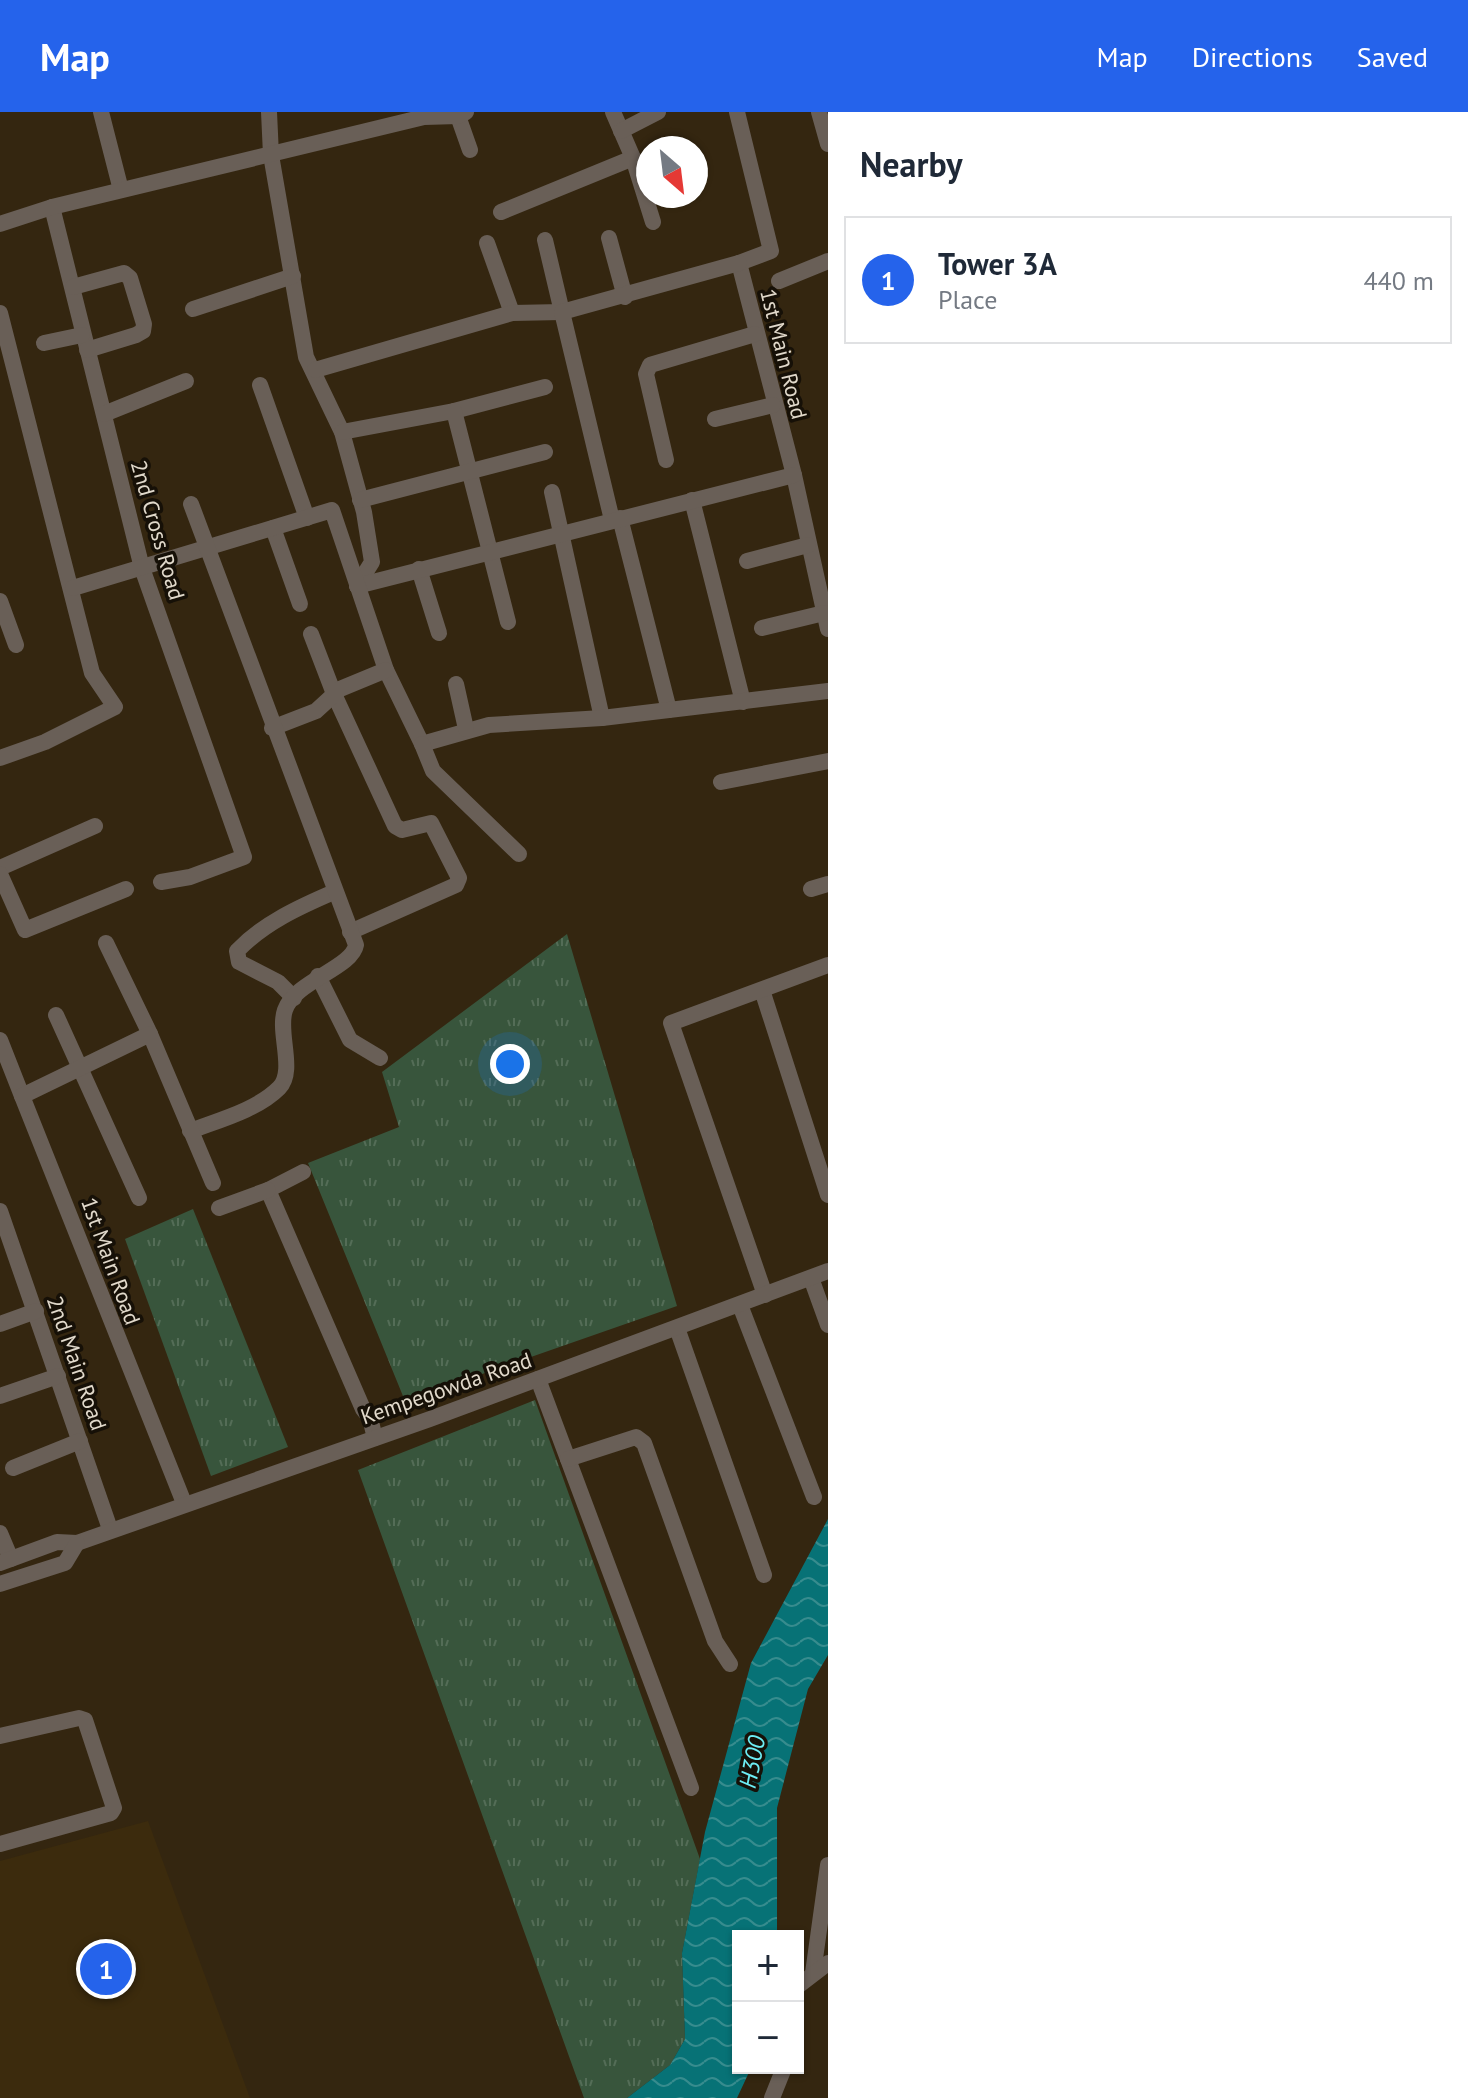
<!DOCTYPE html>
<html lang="en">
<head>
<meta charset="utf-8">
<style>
	body { margin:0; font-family:"PT Sans",sans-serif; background:#f2f2f3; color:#1f2937 }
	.controls { position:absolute; right:24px; bottom:24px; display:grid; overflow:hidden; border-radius:0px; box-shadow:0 2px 6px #0004 }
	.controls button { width:72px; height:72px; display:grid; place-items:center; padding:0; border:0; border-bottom:2px solid #e0e1e3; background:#fff; color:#1f2937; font:40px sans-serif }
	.compass { position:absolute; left:636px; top:24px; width:72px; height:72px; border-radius:50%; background:#fff; box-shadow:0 2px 6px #0004; rotate:152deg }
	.you { position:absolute; left:510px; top:952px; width:28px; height:28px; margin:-20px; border:6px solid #fff; border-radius:50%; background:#1a73e8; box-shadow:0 0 0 12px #1a73e833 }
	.badge { display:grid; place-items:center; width:52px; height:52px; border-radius:50%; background:#2563eb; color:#fff; font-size:26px; font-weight:700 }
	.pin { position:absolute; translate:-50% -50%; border:4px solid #fff; box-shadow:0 2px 8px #0006 }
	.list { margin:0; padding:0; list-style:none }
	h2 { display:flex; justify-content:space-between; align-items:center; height:104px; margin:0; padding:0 32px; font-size:34px }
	h2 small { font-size:26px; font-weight:400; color:#747a83 }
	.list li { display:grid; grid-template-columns:52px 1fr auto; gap:24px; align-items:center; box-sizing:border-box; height:128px; margin:0 16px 16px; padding:0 16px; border:2px solid #e0e1e3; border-radius:0px }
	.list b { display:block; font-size:30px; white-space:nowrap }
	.list p { margin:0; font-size:26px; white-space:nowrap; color:#747a83 }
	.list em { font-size:26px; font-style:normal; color:#747a83 }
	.map { position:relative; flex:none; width:828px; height:1986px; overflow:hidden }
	header { display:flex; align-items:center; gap:48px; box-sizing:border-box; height:112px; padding:0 40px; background:#2563eb; color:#fff }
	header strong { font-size:38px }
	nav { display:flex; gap:44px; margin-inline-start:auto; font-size:28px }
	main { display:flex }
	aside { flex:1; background:#fff }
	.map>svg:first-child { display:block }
</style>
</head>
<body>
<header>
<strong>Map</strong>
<nav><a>Map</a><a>Directions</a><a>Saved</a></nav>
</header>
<main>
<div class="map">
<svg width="828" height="1986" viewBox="0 0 828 1986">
	<defs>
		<pattern id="grass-tufts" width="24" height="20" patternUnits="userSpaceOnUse" patternTransform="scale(2)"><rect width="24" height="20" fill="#38553c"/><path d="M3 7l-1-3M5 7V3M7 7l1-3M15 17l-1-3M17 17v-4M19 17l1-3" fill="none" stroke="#546d57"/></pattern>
		<pattern id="water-waves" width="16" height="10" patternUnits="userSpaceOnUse" patternTransform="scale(2)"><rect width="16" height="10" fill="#077276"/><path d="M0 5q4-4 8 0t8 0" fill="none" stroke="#378c8e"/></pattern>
	</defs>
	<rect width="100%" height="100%" fill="#342610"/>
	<polygon fill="#3c2b0d" points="148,1709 250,1986 0,1986 0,1749"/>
	<g fill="url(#grass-tufts)">
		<polygon points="567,822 677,1194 405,1289 308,1051 399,1015 382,960"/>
		<polygon points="193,1097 288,1335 211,1364 125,1127"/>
		<polygon points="535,1288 700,1747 682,1841 685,1927 670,1953 627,1986 584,1986 358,1358"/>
	</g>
	<polygon fill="url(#water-waves)" points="828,1407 828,1543 808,1577 777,1696 777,1824 738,1824 738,1956 751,1956 737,1986 627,1986 670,1953 685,1927 682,1841 705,1720 751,1551"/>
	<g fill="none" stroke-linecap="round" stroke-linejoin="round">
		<g stroke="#695f57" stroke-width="16">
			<polyline points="101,0 121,78"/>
			<polyline points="269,0 271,43 306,245 342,320 364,400 372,450 357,474"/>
			<polyline points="613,0 633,46 653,110"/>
			<polyline points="737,0 771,139 739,151 794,363 828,517"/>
			<polyline points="819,0 828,32"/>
			<polyline points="458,4 470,38"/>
			<polyline points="621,19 658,0"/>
			<polyline points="52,95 142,456 244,745 190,765 161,770"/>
			<polyline points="501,100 633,46"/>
			<polyline points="0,112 52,95 424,5 458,4 466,0"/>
			<polyline points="609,126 625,185"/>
			<polyline points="487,131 512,201"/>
			<polyline points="779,169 828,149"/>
			<polyline points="73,175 124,161 130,166 144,212 143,219 136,223 87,238"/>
			<polyline points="193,197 293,164"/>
			<polyline points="0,201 92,561 115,595 45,630 0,646"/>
			<polyline points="44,231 82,223"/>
			<polyline points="315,258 512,201 562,200 545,128"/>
			<polyline points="260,273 307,406"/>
			<polyline points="454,299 545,275"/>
			<polyline points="104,302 186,269"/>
			<polyline points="715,307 773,293"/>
			<polyline points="342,320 454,299 508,510"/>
			<polyline points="666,348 646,262 650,253 755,222"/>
			<polyline points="552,380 602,606"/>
			<polyline points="360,388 545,340"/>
			<polyline points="692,388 743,590"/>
			<polyline points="620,406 669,598"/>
			<polyline points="612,408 562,200 739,151"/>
			<polyline points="273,416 300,492"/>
			<polyline points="747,449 808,433"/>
			<polyline points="419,457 439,521"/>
			<polyline points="357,474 794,363"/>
			<polyline points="73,476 332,398 386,558 422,632 489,613 602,606 828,579"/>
			<polyline points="0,489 16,533"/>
			<polyline points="762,516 824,501"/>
			<polyline points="311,522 334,582 395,714 402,718 431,711 459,766 456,773 350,820"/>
			<polyline points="456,572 466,617"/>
			<polyline points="272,616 316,599 340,577 386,558"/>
			<polyline points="422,632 433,659 519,742"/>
			<polyline points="721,670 828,649"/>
			<polyline points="0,756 95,714"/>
			<polyline points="0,762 25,818 126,777"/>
			<polyline points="811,777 828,772"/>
			<polyline points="106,831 150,922"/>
			<polyline points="318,864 350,928 380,946"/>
			<polyline points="762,878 828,1083"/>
			<path d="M294 886 278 870 239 850 237 839C264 811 299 795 334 780"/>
			<polyline points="56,903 139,1086"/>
			<polyline points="0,928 22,984"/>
			<path d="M190 1019C219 1008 257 998 279 976 296 959 277 920 285 898 295 869 352 856 356 833L191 392"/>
			<polyline points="303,1060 268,1078 363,1297 370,1306 375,1326"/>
			<polyline points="219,1096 268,1078"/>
			<polyline points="0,1099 110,1417"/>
			<polyline points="811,1166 828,1213"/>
			<polyline points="765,1183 671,911 828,853"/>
			<polyline points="740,1193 814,1385"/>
			<polyline points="0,1212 36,1199"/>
			<polyline points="677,1216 764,1463"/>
			<polyline points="538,1267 691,1676"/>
			<polyline points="0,1284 58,1264"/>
			<polyline points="568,1347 636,1325 644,1331 715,1529 730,1552"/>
			<polyline points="13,1356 80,1329"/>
			<polyline points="184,1391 22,984 150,922 213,1071"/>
			<polyline points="0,1421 11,1447"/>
			<polyline points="0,1451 57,1430 77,1431 430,1307 828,1159"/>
			<polyline points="0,1472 65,1451 77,1431"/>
			<polyline points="0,1624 79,1606 85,1608 114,1696 111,1701 0,1732"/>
			<polyline points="813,1861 828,1753"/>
			<polyline points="798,1874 828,1851"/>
			<polyline points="772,1986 784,1956"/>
		</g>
	</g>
	<g text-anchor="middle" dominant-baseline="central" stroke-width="7" stroke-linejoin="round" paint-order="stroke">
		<g font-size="22" fill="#e1d9cb" stroke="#161007">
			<text transform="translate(784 242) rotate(76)">1st Main Road</text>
			<text transform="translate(158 418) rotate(74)">2nd Cross Road</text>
			<text transform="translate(111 1149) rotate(70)">1st Main Road</text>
			<text transform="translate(77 1251) rotate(71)">2nd Main Road</text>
			<text transform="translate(446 1276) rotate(-19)">Kempegowda Road</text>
		</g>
		<g font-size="24" font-style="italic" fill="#6dedf4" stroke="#161007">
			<text transform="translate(752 1650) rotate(-79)">H300</text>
		</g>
	</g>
</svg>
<div class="controls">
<button>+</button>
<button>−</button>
</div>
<svg class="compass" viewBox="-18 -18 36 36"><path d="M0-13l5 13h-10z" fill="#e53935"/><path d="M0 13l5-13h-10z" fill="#747a83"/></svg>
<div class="you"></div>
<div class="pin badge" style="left:106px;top:1857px">1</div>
</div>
<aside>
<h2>Nearby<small></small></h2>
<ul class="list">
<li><span class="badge">1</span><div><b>Tower 3A</b><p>Place</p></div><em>440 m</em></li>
</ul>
</aside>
</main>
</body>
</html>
